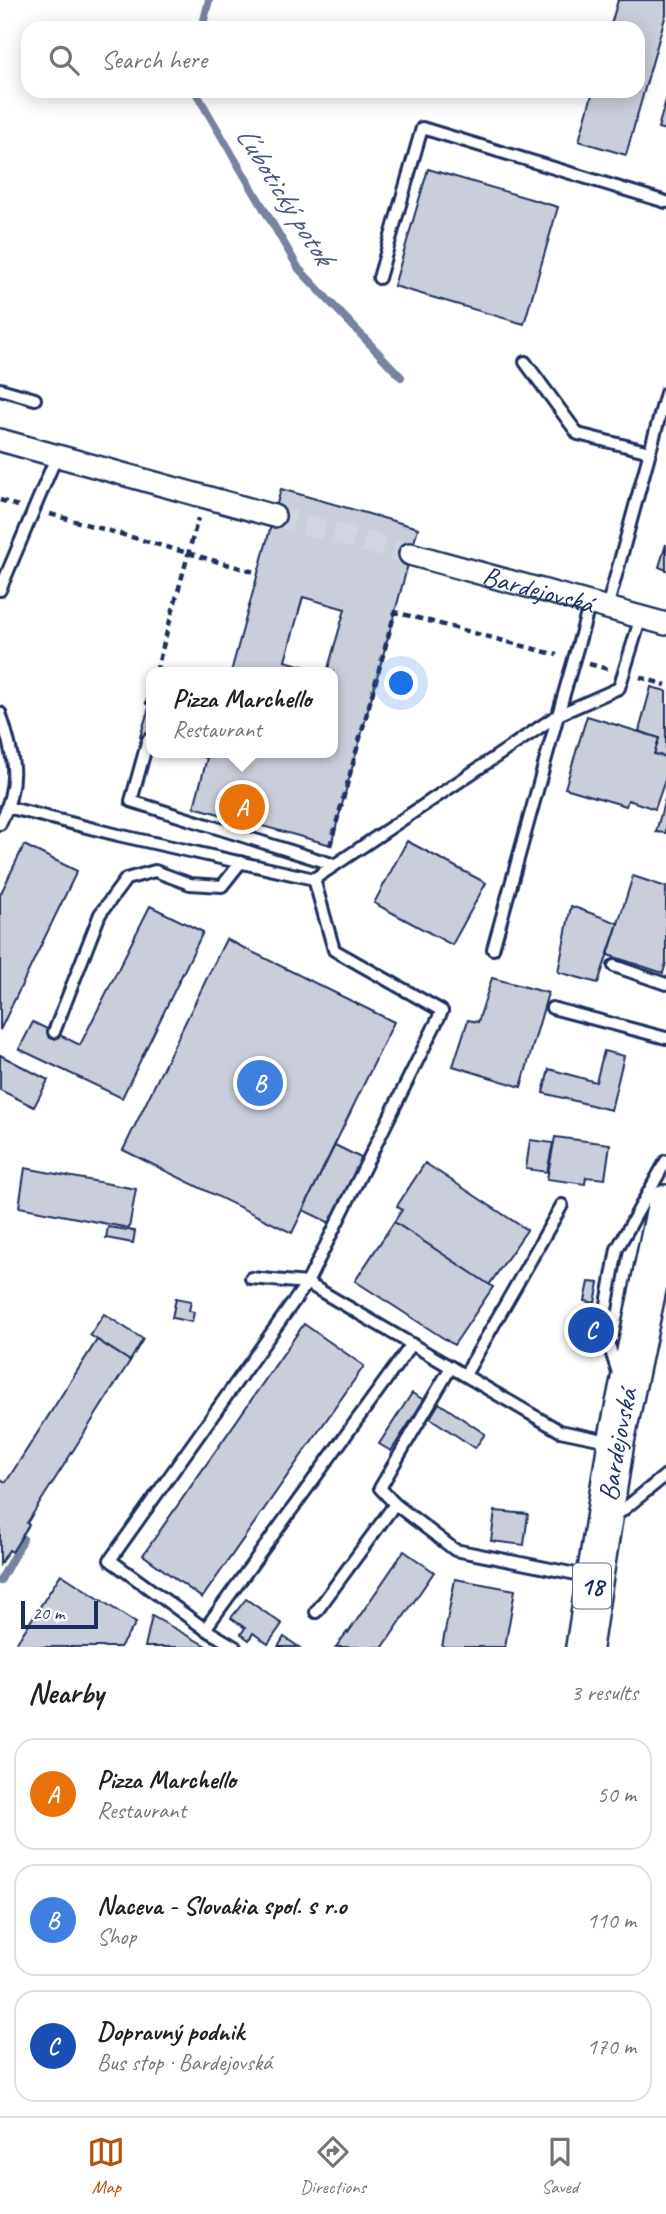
<!DOCTYPE html>
<html lang="en">
<head>
<meta charset="utf-8">
<style>
	body { margin:0; font-family:Caveat,sans-serif; background:#f6f6f6; color:#202124 }
	.scale { position:absolute; left:21px; bottom:18px; width:77px; box-sizing:border-box; padding-left:7px; border:4px solid #1b2f5e; border-top:0; font-size:19px; line-height:24px; white-space:nowrap; color:#1b2f5e; -webkit-text-stroke:5px #fff; paint-order:stroke }
	.you { position:absolute; left:402px; top:684px; width:24px; height:24px; margin:-18px; border:5px solid #fff; border-radius:50%; background:#1a73e8; box-shadow:0 0 0 10px #1a73e833 }
	.badge { display:grid; place-items:center; width:46px; height:46px; border-radius:50%; background:#b45309; color:#fff; font-size:23px; font-weight:700 }
	.pin { position:absolute; translate:-50% -50%; border:4px solid #fff; box-shadow:0 2px 7px #0006 }
	.popup { position:absolute; left:146px; top:667px; width:192px; height:91px; box-sizing:border-box; display:grid; place-content:center; border-radius:14px; background:#fff; filter:drop-shadow(0 2px 5px #0005); font-size:23px; white-space:nowrap; color:#757577 }
	.popup b { font-size:26px; color:#202124 }
	.popup::after { content:''; position:absolute; left:50%; top:100%; margin-left:-14px; border:14px solid transparent; border-top-color:#fff }
	.list { margin:0; padding:0; list-style:none }
	h2 { display:flex; justify-content:space-between; align-items:center; height:91px; margin:0; padding:0 28px; font-size:30px }
	h2 small { font-size:23px; font-weight:400; color:#757577 }
	.list li { display:grid; grid-template-columns:46px 1fr auto; gap:21px; align-items:center; box-sizing:border-box; height:112px; margin:0 14px 14px; padding:0 14px; border:2px solid #e0e0e0; border-radius:21px }
	.list b { display:block; font-size:26px; white-space:nowrap }
	.list p { margin:0; font-size:23px; white-space:nowrap; color:#757577 }
	.list em { font-size:23px; font-style:normal; color:#757577 }
	.icon { flex:none; width:38px; height:38px; fill:none; stroke:currentColor; stroke-width:2; stroke-linecap:round; stroke-linejoin:round }
	.map { position:relative; flex:none; width:666px; height:1647px; overflow:hidden }
	.search { position:absolute; background:#fff; box-shadow:0 4px 18px #0003; left:21px; right:21px; top:21px; height:77px; display:flex; align-items:center; gap:18px; box-sizing:border-box; padding:0 24px; border-radius:21px; color:#757577; font-size:26px }
	.sheet { height:469px; background:#fff }
	nav { display:flex; justify-content:space-around; align-items:center; box-sizing:border-box; height:98px; border-top:2px solid #e0e0e0; background:#fff; font-size:19px; color:#757577 }
	nav a { display:grid; justify-items:center; gap:4px }
	nav .on { color:#b45309 }
	.map>svg:first-child { display:block }
</style>
</head>
<body>
<div class="map">
<svg width="666" height="1647" viewBox="0 0 666 1647">
	<rect width="100%" height="100%" fill="#fff"/>
	<filter id="ink" filterUnits="userSpaceOnUse"><feTurbulence type="fractalNoise" baseFrequency=".0143" numOctaves="2"/><feDisplacementMap in="SourceGraphic" scale="14" xChannelSelector="R" yChannelSelector="G"/><feConvolveMatrix kernelMatrix="1 2 1 2 8 2 1 2 1" color-interpolation-filters="sRGB"/></filter>
	<g filter="url(#ink)">
		<g fill="none" stroke-linecap="round" stroke-linejoin="round">
			<g stroke="#77839f" stroke-width="8">
				<polyline points="202,28 209,0"/>
				<polyline points="195,91 299,269 401,377"/>
				<polyline points="0,1581 23,1539"/>
			</g>
		</g>
		<g fill="#caceda" stroke="#1b2f5e" stroke-width="2">
			<polygon points="618,0 666,0 666,14 626,155 579,141 593,91 638,91 638,28 610,28"/>
			<polygon points="666,100 666,130 658,128"/>
			<polygon points="428,169 558,207 524,324 394,286"/>
			<polygon points="281,489 418,528 331,845 194,807 207,758 190,753 333,753 333,672 327,672 345,609 303,597 285,661 324,672 231,672"/>
			<polygon points="666,544 666,570 659,567"/>
			<polygon points="651,687 666,691 666,757 654,754 659,738 639,731"/>
			<polygon points="151,701 151,741 140,737"/>
			<polygon points="587,716 659,738 654,754 666,757 666,777 655,809 628,800 626,806 565,788"/>
			<polygon points="666,795 666,833 656,832"/>
			<polygon points="407,841 486,883 452,945 374,903"/>
			<polygon points="24,845 77,871 0,1030 0,895"/>
			<polygon points="633,876 666,887 666,963 663,973 608,955"/>
			<polygon points="150,906 203,932 122,1098 19,1049 33,1022 80,1045"/>
			<polygon points="571,906 618,923 598,983 558,972"/>
			<polygon points="226,939 394,1022 292,1233 123,1150"/>
			<polygon points="492,978 548,993 521,1087 453,1066 468,1020 478,1022"/>
			<polygon points="604,1051 624,1056 611,1110 543,1093 549,1069 596,1082"/>
			<polygon points="0,1055 48,1080 34,1107 0,1090"/>
			<polygon points="555,1137 610,1144 605,1179 586,1177 585,1184 547,1179"/>
			<polygon points="530,1140 553,1143 547,1172 526,1169"/>
			<polygon points="335,1145 365,1160 334,1225 303,1210"/>
			<polygon points="425,1163 527,1230 489,1285 394,1222 402,1210 397,1206"/>
			<polygon points="25,1168 136,1189 129,1228 19,1207"/>
			<polygon points="394,1222 493,1287 454,1345 355,1281"/>
			<polygon points="108,1227 135,1231 133,1243 106,1238"/>
			<polygon points="589,1282 599,1283 595,1303 585,1301"/>
			<polygon points="176,1298 191,1301 189,1311 194,1312 192,1322 172,1318"/>
			<polygon points="104,1314 143,1339 130,1361 90,1335"/>
			<polygon points="304,1324 364,1366 202,1598 143,1555"/>
			<polygon points="97,1340 130,1361 27,1523 29,1525 12,1552 9,1550 0,1564 0,1479 6,1482"/>
			<polygon points="412,1393 424,1400 391,1451 379,1444"/>
			<polygon points="439,1403 485,1434 475,1448 430,1418"/>
			<polygon points="495,1511 528,1514 524,1545 491,1541"/>
			<polygon points="404,1551 434,1572 383,1647 336,1647 347,1632 348,1633"/>
			<polygon points="61,1574 136,1623 120,1647 14,1647"/>
			<polygon points="455,1579 515,1590 505,1647 442,1647"/>
			<polygon points="246,1599 282,1624 268,1644 253,1633 249,1640 241,1634 245,1628 231,1618"/>
			<polygon points="152,1616 208,1647 145,1647"/>
			<polygon points="284,1637 299,1647 278,1647"/>
		</g>
		<g fill="none" stroke-linecap="round" stroke-linejoin="round">
			<polyline stroke="#d1d5df" stroke-width="21" stroke-dasharray="21 10" stroke-linecap="butt" points="274,516 410,554"/>
			<g stroke="#1b2f5e" stroke-width="16">
				<g id="lane">
					<polyline points="379,278 422,128 666,202"/>
					<polyline points="525,362 578,434 650,452"/>
					<polyline points="0,389 35,399"/>
					<polyline points="0,590 57,455"/>
					<polyline points="607,608 666,393"/>
					<path d="M0 713C14 755 21 782 0 824"/>
					<polyline points="148,740 131,801 335,865"/>
					<polyline points="7,807 118,835 314,879 558,715 590,603"/>
					<polyline points="314,879 334,950 442,1011 307,1283 110,1560 205,1629 412,1344"/>
					<polyline points="493,949 558,715 619,688 641,617"/>
					<polyline points="614,966 666,984"/>
					<polyline points="552,1008 666,1038"/>
					<polyline points="54,1032 100,914 126,879 155,871 190,884 222,886 241,862"/>
					<polyline points="251,1278 307,1283 560,1431 613,1442"/>
					<polyline points="465,1375 562,1205"/>
					<polyline points="619,1376 603,1326 617,1249 666,1161"/>
					<polyline points="395,1504 380,1488 451,1367"/>
					<polyline points="613,1518 666,1475"/>
					<polyline points="316,1612 395,1504 455,1550 591,1577"/>
					<polyline points="205,1629 235,1647"/>
				</g>
			</g>
			<g stroke="#1b2f5e" stroke-width="26">
				<g id="street">
					<polyline points="0,440 274,516"/>
					<path id="s1" d="M410 554 666 624"/>
				</g>
			</g>
			<g stroke="#1b2f5e" stroke-width="40">
				<g id="primary">
					<path id="s2" d="M584 1647 616 1442 666 1203"/>
				</g>
			</g>
			<g stroke="#1b2f5e" stroke-width="4.5" stroke-dasharray="7 5" stroke-linecap="butt">
				<polyline points="0,500 18,506"/>
				<polyline points="50,514 258,573"/>
				<polyline points="589,664 608,669"/>
				<polyline points="156,672 198,518"/>
				<polyline points="640,677 666,685"/>
				<polyline points="150,704 147,703 151,689"/>
				<polyline points="330,846 395,612 557,655"/>
			</g>
			<use href="#lane" stroke="#fff" stroke-width="10"/>
			<use href="#street" stroke="#fff" stroke-width="21"/>
			<use href="#primary" stroke="#fff" stroke-width="35"/>
		</g>
	</g>
	<g text-anchor="middle" dominant-baseline="central" stroke-width="5" stroke-linejoin="round" paint-order="stroke">
		<rect fill="#fff" stroke="#5f6d8e" stroke-width="2" x="573" y="1563.5" width="38" height="45" rx="5"/>
		<g font-size="26" font-weight="bold" fill="#1b2f5e">
			<text x="592" y="1586">18</text>
		</g>
		<g font-size="28" fill="#1b2f5e" stroke="#fff">
			<text stroke="none"><textPath href="#s1" startOffset="133">Bardejovská</textPath></text>
			<text stroke="none"><textPath href="#s2" startOffset="205">Bardejovská</textPath></text>
		</g>
		<g font-size="30" font-style="italic" fill="#49597e" stroke="#fff">
			<text transform="translate(285 195) rotate(58)">Ľubotický potok</text>
		</g>
	</g>
</svg>
<div class="scale">20 m</div>
<div class="you"></div>
<div class="pin badge" style="left:242px;top:807px;background:#e8710a">A</div>
<div class="popup"><b>Pizza Marchello</b>Restaurant</div>
<div class="pin badge" style="left:260px;top:1083px;background:#3f7fe0">B</div>
<div class="pin badge" style="left:591px;top:1330px;background:#1a4fb4">C</div>
<div class="search"><svg class="icon" aria-label="search" viewBox="0 0 24 24"><circle cx="10" cy="10" r="6"/><path d="M15 15l6 6"/></svg>Search here</div>
</div>
<section class="sheet">
<h2>Nearby<small>3 results</small></h2>
<ul class="list">
<li><span class="badge" style="background:#e8710a">A</span><div><b>Pizza Marchello</b><p>Restaurant</p></div><em>50 m</em></li>
<li><span class="badge" style="background:#3f7fe0">B</span><div><b>Naceva - Slovakia spol. s r.o</b><p>Shop</p></div><em>110 m</em></li>
<li><span class="badge" style="background:#1a4fb4">C</span><div><b>Dopravný podnik</b><p>Bus stop · Bardejovská</p></div><em>170 m</em></li>
</ul>
</section>
<nav>
<a class="on"><svg class="icon" aria-label="map" viewBox="0 0 24 24"><path d="M3 6l6-2 6 2 6-2v14l-6 2-6-2-6 2zM9 4v14M15 6v14"/></svg>Map</a>
<a><svg class="icon" aria-label="directions" viewBox="0 0 24 24"><path d="M12 3l9 9-9 9-9-9zM9 14v-3h6M13 9l2 2-2 2"/></svg>Directions</a>
<a><svg class="icon" aria-label="saved" viewBox="0 0 24 24"><path d="M7 4h10v16l-5-4-5 4z"/></svg>Saved</a>
</nav>
</body>
</html>
